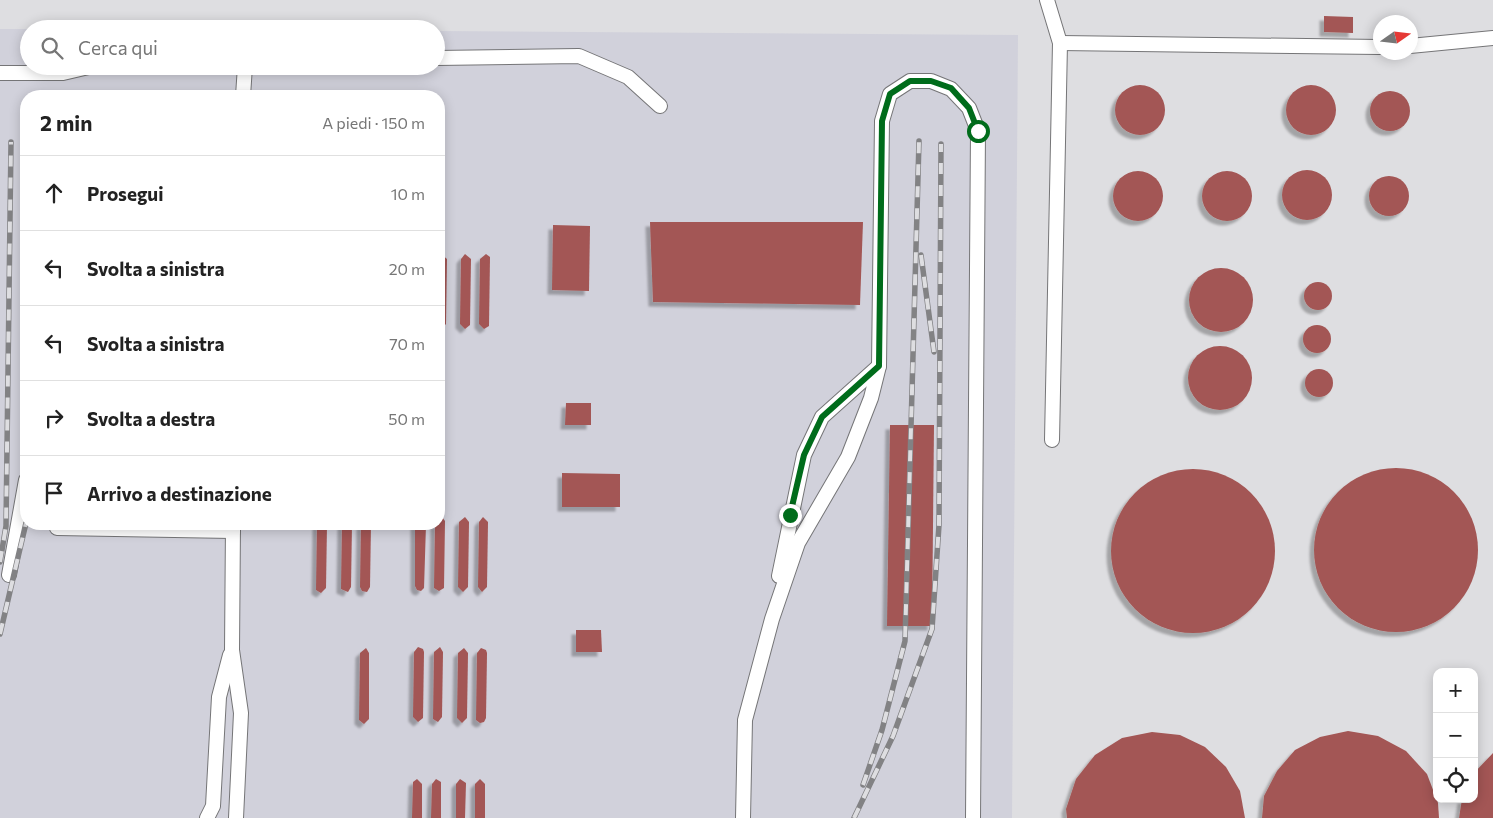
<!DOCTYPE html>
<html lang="it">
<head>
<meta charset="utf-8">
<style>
	body { margin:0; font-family:Commissioner,sans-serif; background:#f6f6f6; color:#222 }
	.controls { position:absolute; right:15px; bottom:15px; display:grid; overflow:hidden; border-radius:10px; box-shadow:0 2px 12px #0003 }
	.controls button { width:45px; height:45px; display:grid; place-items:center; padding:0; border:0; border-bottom:1px solid #e0e0e0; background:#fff; color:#222; font:25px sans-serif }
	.compass { position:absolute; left:1373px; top:15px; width:45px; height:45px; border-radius:50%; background:#fff; box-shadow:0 2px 12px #0003; rotate:76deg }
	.stop { position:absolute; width:15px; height:15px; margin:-11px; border:4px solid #006c1b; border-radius:50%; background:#fff }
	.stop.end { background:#006c1b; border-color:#fff; box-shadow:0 1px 5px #0008 }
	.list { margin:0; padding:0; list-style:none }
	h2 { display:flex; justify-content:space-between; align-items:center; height:65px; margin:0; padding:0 20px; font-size:21px }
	h2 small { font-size:16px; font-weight:400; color:#767676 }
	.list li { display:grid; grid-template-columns:32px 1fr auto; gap:15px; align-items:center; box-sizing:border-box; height:75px; padding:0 20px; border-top:1px solid #e0e0e0 }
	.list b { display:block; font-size:19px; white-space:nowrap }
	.list em { font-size:16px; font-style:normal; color:#767676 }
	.icon { flex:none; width:28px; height:28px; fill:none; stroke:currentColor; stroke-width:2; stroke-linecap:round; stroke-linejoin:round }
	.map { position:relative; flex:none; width:1493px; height:818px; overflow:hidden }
	.search { position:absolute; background:#fff; box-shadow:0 2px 12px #0003; left:20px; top:20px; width:425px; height:55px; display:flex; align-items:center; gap:12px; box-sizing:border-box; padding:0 18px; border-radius:28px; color:#767676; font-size:19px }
	.panel { position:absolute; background:#fff; box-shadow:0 2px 12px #0003; left:20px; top:90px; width:425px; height:440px; border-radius:20px }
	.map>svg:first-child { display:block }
</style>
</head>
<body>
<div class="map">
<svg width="1493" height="818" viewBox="0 0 1493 818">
	<defs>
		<filter id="shadow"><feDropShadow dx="-4.5" dy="4.5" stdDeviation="1" flood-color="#0004"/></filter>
	</defs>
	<rect width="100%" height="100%" fill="#dedee1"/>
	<path fill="#d1d1db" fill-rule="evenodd" d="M0 29H29V66H436V31L1018 35 1012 818H0ZM26 96H439V524H26Z"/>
	<g fill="#a35654" filter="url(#shadow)">
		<polygon points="1324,16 1353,17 1353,33 1324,32"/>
		<circle cx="1140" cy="110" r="25"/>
		<circle cx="1311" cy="110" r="25"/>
		<circle cx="1390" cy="111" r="20"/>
		<polygon points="189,93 192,93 197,96 181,96"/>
		<circle cx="1307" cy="195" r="25"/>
		<circle cx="1227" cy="196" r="25"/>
		<circle cx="1138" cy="196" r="25"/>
		<circle cx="1389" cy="196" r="20"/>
		<polygon points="650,222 863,222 860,305 653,302"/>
		<polygon points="553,225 590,226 589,291 552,290"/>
		<polygon points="441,254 447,259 446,324 441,329 439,329 439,255"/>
		<polygon points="465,254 471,259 470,325 465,329 460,324 461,259"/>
		<polygon points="486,254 490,257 489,326 484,329 479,324 480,259"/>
		<circle cx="1221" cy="300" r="32"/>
		<circle cx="1318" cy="296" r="14"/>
		<circle cx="1317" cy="339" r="14"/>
		<circle cx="1220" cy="378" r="32"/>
		<circle cx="1319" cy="383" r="14"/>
		<polygon points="566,403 591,403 591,425 565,425"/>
		<polygon points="890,425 934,425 932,626 887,626"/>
		<circle cx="1396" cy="550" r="82"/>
		<circle cx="1193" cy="551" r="82"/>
		<polygon points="562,473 620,474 620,507 562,507"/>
		<polygon points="439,516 442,517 445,521 444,588 439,591 434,588 435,524 439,524"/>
		<polygon points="465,517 469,522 468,587 463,592 458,587 459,522"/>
		<polygon points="483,517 488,522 487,587 482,592 478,587 479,522"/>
		<polygon points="317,524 327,524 326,588 321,593 316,590"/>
		<polygon points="342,524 352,524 351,587 348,592 341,589"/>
		<polygon points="361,524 371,524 370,587 367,592 362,591 360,587"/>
		<polygon points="415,524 426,524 424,588 421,591 417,590 415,586"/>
		<polygon points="576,630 601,630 602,652 576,652"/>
		<polygon points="418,647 423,649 424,652 423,718 418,722 413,717 414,652"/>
		<polygon points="440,647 443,652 442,717 438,722 433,719 434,652"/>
		<polygon points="366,648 369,653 369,719 364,724 359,720 360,653"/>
		<polygon points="464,648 468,653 467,718 462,723 457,718 458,653"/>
		<polygon points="481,648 486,650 487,653 486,718 484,722 480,723 476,720 477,653"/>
		<polygon points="1348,731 1378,736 1406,751 1427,774 1438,803 1439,818 1262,818 1264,796 1277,771 1295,750 1320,737"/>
		<polygon points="1152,732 1180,735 1205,747 1226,767 1240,791 1245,818 1067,818 1066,809 1076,779 1095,755 1122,738"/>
		<polygon points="1493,753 1493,818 1459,818 1462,799 1474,799 1474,773"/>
		<polygon points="417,779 422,784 422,818 412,818 413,782"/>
		<polygon points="436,779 441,782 441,818 431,818 432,784"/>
		<polygon points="460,779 466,783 465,818 456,818 456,784"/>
		<polygon points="480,779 485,784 485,818 475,818 475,784"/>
	</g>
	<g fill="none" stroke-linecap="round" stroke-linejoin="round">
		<g stroke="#757577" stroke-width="16">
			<g id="service">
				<polyline points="1047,0 1060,43 1052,440"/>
				<polyline points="1060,43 1380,47"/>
				<polyline points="1410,46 1493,38"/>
				<polyline points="436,58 579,56 628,77 660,106"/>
				<polyline points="0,73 63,73 93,66"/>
				<polyline points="243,96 245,66"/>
				<polyline points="233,524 232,650 241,713 236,818"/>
				<polyline points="57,528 233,531"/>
				<polyline points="9,575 26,480"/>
				<polyline points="779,576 804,455 822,417 879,366"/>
				<polyline points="207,818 213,806 219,697 230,655"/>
				<polyline points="743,818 745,720 772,619 798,543 848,457 871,398 879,366 882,121 890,94 910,81 931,81 951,89 969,108 978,131 973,818"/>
			</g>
		</g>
		<use href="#service" stroke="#fff" stroke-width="14"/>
		<g stroke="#828284" stroke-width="5.5">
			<g id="rail">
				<polyline points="921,255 934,352"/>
				<polyline points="0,562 6,526 11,142"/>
				<polyline points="0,634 26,523"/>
				<polyline points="863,785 882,730 905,641 919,141"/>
				<polyline points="854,818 893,736 932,629 939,525 941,144"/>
			</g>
		</g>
		<use href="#rail" stroke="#dedee1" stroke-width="4" stroke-dasharray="11" stroke-linecap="butt"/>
	</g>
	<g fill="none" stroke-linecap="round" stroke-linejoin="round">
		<polyline stroke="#006c1b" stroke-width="6" points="790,515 804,455 822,417 879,366 882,121 890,94 910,81 931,81 951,88 969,108 978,131"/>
	</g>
</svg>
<div class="controls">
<button>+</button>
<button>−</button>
<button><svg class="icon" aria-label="locate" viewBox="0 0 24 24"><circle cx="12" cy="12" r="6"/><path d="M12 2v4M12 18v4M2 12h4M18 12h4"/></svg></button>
</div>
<svg class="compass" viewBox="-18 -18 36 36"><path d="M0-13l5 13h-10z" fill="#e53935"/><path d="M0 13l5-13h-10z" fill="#767676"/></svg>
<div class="stop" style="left:978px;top:131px"></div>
<div class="stop end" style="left:790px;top:515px"></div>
<div class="search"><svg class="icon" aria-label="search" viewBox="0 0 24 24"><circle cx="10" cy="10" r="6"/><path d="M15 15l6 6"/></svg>Cerca qui</div>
<section class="panel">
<h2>2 min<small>A piedi · 150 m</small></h2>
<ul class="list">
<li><svg class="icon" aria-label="ahead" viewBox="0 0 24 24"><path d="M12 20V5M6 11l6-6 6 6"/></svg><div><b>Prosegui</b></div><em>10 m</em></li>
<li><svg class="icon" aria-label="left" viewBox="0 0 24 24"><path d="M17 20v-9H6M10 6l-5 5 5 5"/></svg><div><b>Svolta a sinistra</b></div><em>20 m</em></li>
<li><svg class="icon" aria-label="left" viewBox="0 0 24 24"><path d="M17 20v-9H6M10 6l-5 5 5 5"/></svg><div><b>Svolta a sinistra</b></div><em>70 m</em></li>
<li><svg class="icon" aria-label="right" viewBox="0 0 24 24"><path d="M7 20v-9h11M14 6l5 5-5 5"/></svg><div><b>Svolta a destra</b></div><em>50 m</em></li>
<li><svg class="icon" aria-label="arrive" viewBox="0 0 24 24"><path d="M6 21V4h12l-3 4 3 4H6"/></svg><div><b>Arrivo a destinazione</b></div></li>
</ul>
</section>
</div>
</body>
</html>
